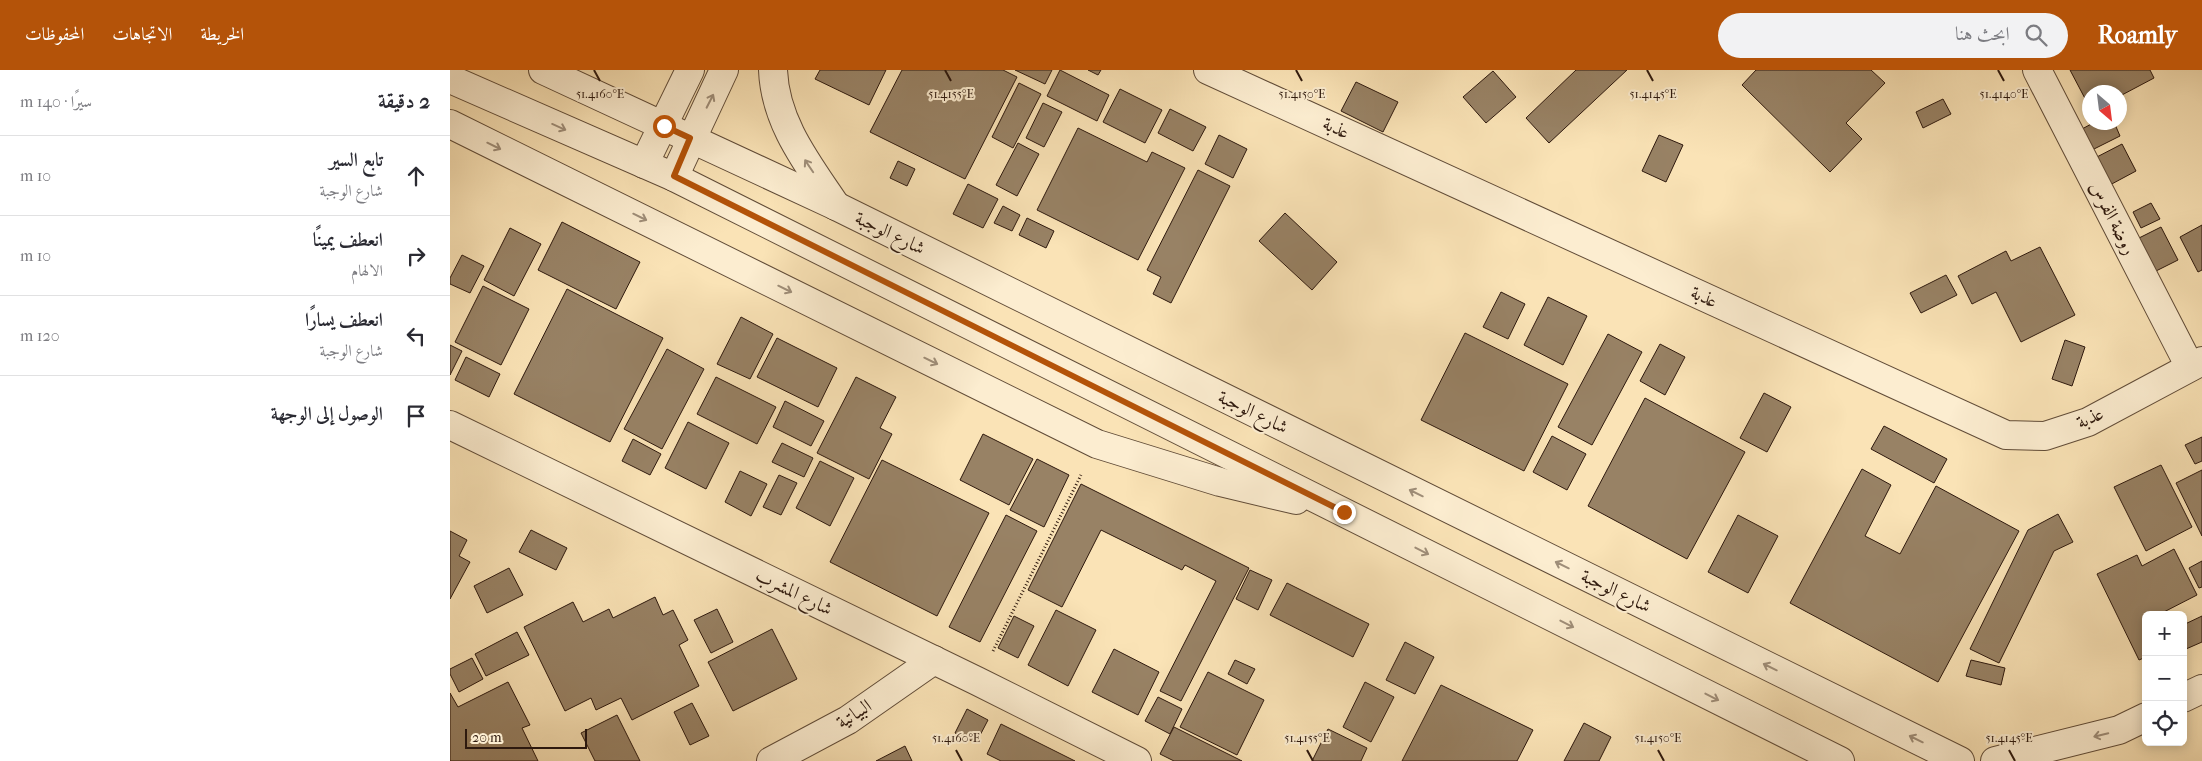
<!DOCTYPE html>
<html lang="ar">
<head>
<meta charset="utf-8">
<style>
	body { margin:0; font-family:"IM FELL French Canon",Amiri,serif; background:#f2f2f3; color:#2b2b33; direction:rtl }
	.controls { position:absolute; right:15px; bottom:15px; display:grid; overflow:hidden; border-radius:8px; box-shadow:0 2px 12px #0003 }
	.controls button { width:45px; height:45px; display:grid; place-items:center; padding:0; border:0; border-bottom:1px solid #e1e1e2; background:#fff; color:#2b2b33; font:25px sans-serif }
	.compass { position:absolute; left:1632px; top:15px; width:45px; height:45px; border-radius:50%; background:#fff; box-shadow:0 2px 12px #0003; rotate:152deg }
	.scale { position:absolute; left:15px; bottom:12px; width:122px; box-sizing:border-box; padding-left:5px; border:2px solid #2e190e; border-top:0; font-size:14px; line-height:18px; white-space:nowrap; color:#2e190e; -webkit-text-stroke:4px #fcedd0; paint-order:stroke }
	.stop { position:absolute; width:15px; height:15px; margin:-11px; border:4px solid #b45309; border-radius:50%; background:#fff }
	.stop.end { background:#b45309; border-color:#fff; box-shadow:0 1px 5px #0008 }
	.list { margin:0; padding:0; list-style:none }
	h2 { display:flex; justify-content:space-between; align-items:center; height:65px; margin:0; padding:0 20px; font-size:21px }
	h2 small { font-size:16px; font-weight:400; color:#7c7c81 }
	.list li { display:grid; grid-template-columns:32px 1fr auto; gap:15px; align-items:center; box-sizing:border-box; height:80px; padding:0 20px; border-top:1px solid #e1e1e2 }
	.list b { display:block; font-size:19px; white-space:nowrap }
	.list p { margin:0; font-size:16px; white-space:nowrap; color:#7c7c81 }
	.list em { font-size:16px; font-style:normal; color:#7c7c81 }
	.icon { flex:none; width:28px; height:28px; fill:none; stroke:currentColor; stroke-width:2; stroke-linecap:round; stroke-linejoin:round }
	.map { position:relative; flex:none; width:1752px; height:691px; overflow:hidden; direction:ltr }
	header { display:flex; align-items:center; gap:30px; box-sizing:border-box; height:70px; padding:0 25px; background:#b45309; color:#fff }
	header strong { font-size:24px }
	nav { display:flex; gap:28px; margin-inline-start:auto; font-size:18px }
	.search { width:350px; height:45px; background:#f2f2f3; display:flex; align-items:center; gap:12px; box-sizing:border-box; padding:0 18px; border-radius:28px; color:#7c7c81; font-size:19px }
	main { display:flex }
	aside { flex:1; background:#fff }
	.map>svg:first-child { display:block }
</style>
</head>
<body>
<header>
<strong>Roamly</strong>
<div class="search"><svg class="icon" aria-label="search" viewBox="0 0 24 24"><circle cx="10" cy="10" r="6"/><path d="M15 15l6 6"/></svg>ابحث هنا</div>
<nav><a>الخريطة</a><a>الاتجاهات</a><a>المحفوظات</a></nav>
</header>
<main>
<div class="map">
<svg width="1752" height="691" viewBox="0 0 1752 691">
	<rect width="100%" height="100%" fill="#fae3b6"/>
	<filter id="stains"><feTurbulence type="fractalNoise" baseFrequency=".004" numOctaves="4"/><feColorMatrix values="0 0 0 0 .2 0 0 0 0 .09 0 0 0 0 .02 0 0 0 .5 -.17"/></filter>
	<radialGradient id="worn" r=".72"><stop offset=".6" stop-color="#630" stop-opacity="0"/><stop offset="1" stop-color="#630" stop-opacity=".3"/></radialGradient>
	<g fill="#988265" stroke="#2e190e">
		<polygon points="370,0 436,0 419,35 365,9"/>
		<polygon points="452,0 553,0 567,7 515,109 420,62"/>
		<polygon points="565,0 602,0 595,14"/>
		<polygon points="610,0 659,25 647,51 597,26"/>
		<polygon points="638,0 651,0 648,5"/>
		<polygon points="1126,0 1177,0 1099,73 1076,48"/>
		<polygon points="1306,0 1421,0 1435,13 1396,53 1412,69 1380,102 1292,15"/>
		<polygon points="1620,0 1700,0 1704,8 1670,26 1670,22 1640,22 1640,38"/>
		<polygon points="1043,1 1066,27 1036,53 1013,27"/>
		<polygon points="906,12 948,32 933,62 891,41"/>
		<polygon points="569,13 591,24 563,78 542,67"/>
		<polygon points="670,19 712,40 695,73 653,52"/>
		<polygon points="1493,29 1501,44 1473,58 1466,42"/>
		<polygon points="593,33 612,42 594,77 576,68"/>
		<polygon points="720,39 756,57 743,81 708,63"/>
		<polygon points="1645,52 1664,52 1670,66 1642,80 1632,59"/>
		<polygon points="628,58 697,92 702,82 735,98 688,190 587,140"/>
		<polygon points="769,65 797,79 783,108 755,94"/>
		<polygon points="1209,65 1233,75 1216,112 1192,101"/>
		<polygon points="568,73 589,84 567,126 546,115"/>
		<polygon points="1672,74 1686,101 1658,116 1643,89"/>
		<polygon points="448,91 465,99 457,116 440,108"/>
		<polygon points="748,100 780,116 721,233 703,224 711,207 697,200"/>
		<polygon points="518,114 548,129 533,158 503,144"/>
		<polygon points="1701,133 1710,149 1691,158 1683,142"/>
		<polygon points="553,136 570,145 562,161 544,153"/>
		<polygon points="835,143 887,192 862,220 809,171"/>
		<polygon points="577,148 604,161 596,178 569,165"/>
		<polygon points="112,152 190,192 166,239 88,200"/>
		<polygon points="1752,155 1752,200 1748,202 1730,167"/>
		<polygon points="1711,157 1728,190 1706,201 1689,168"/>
		<polygon points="60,158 91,174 64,226 34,210"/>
		<polygon points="1590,177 1625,245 1571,272 1546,222 1522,234 1508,206 1556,181 1561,191"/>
		<polygon points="12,185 34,196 20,223 0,214 0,208"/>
		<polygon points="1496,205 1507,225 1471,243 1460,223"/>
		<polygon points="33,216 79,239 51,295 5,272"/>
		<polygon points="117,219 213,268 160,372 64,324"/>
		<polygon points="1051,222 1075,234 1058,269 1033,257"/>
		<polygon points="1098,227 1137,246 1113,295 1074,275"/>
		<polygon points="291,247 323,264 300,309 267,294"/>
		<polygon points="1015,263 1118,314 1074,401 971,350"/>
		<polygon points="1158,264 1192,282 1142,375 1108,357"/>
		<polygon points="327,268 387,298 368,337 307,307"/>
		<polygon points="1615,270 1635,277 1622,316 1602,309"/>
		<polygon points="1210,274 1235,287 1215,325 1190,311"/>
		<polygon points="0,275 12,281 0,305"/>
		<polygon points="217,279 254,299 212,379 174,359"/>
		<polygon points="16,287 50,304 39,327 5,310"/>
		<polygon points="266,307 326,337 307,374 247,344"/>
		<polygon points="406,307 446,327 430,358 442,364 419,409 367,383"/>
		<polygon points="1314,323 1341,337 1317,382 1290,368"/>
		<polygon points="1195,328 1295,382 1237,489 1138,436"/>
		<polygon points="335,331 374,351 361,376 323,357"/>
		<polygon points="238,352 279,373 256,419 215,398"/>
		<polygon points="1434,356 1497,389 1484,413 1421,379"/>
		<polygon points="533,364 583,389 559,435 510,410"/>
		<polygon points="1102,366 1136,384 1117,420 1083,402"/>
		<polygon points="1752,367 1752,391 1745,394 1735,375"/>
		<polygon points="183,369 211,384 200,405 172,391"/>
		<polygon points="332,373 363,388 354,407 322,392"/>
		<polygon points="587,389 619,405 594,457 560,440"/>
		<polygon points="432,390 539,443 487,546 380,492"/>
		<polygon points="370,391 404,408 380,456 346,438"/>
		<polygon points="1711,395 1742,457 1696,481 1664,417"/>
		<polygon points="1412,399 1441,415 1415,466 1450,484 1486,416 1569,461 1488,612 1340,533"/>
		<polygon points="1752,400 1752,466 1726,413"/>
		<polygon points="290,401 317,414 301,446 275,432"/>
		<polygon points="329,405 347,413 331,445 313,437"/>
		<polygon points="631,414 799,498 731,631 710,621 766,511 735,495 732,500 651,460 612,537 578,520"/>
		<polygon points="1608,444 1623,472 1604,481 1549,593 1520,579 1578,460"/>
		<polygon points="556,445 587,461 530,572 499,557"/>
		<polygon points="1288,445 1328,466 1298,523 1258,502"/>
		<polygon points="81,460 117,478 106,500 69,482"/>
		<polygon points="0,461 17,470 9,486 20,492 0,529"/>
		<polygon points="1724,479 1747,525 1708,545 1696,545 1696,587 1689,590 1647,504 1687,485 1692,496"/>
		<polygon points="1752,491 1752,517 1749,518 1739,498"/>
		<polygon points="59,498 73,525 37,543 24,516"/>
		<polygon points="800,500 822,510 808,540 786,529"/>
		<polygon points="837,513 919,554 903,587 820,545"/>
		<polygon points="205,527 213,545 223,540 238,570 229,575 249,616 182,650 171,628 146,640 141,628 115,641 74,557 123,532 133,552 159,539 163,548"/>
		<polygon points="267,539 283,572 261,583 244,550"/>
		<polygon points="606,540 646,560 618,616 578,595"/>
		<polygon points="564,546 584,556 568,588 548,578"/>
		<polygon points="1752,546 1752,572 1736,579 1733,573 1733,555"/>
		<polygon points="322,559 347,609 283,641 258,592"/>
		<polygon points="67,562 79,585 36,606 25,584"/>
		<polygon points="955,572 984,587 965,624 936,610"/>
		<polygon points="664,579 709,602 688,645 642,622"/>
		<polygon points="22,588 33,609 9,622 0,604 0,599"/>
		<polygon points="785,590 805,599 797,614 778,604"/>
		<polygon points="1521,590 1555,598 1551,615 1516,606"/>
		<polygon points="758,602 814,630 787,685 730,657"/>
		<polygon points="58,612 80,655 72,658 88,691 0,691 0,623 8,637"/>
		<polygon points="915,612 944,627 921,672 893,657"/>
		<polygon points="991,615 1083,660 1067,691 952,691"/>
		<polygon points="708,627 732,639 720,664 695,651"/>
		<polygon points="242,633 259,666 240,675 224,642"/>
		<polygon points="517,639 538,650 526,673 505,663"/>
		<polygon points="167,645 190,691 145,691 131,663"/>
		<polygon points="1134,653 1161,667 1149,691 1114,691"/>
		<polygon points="551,654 625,691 551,691 537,684"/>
		<polygon points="724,657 792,691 724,691 710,684"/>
		<polygon points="878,659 917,678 911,691 862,691"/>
		<polygon points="455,676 462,691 426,691"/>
	</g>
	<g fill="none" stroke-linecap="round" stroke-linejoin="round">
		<g stroke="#614c38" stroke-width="30">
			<g id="minor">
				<polyline points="93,0 386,136 1510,691"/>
				<path d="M323 0C325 53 358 94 386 136"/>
				<polyline points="758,0 1556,365 1595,366 1638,352 1752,291"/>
				<polyline points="1587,0 1740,297"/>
				<polyline points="0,9 224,107 1390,691"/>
				<polyline points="0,54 647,374 770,412 846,430"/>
				<polyline points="194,94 240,0"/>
				<polyline points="224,107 274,0"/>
				<polyline points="0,355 527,611 687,691"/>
				<polyline points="1733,628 1752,619"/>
				<polyline points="321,691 398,650 484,590"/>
				<polyline points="1545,691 1669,660 1696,647"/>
			</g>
		</g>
		<polyline stroke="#2e190e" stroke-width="3" stroke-dasharray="1 2.5" stroke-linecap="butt" points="543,581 631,405"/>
		<use href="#minor" stroke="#fcedd0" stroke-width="28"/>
	</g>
	<defs><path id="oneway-shaft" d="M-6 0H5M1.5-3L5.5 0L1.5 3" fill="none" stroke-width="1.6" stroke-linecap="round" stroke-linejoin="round" transform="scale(1.25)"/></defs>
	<g stroke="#9f8e79">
		<use href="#oneway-shaft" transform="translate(260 31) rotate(-63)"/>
		<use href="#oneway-shaft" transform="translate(109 57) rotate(24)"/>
		<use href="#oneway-shaft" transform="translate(44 76) rotate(26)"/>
		<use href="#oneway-shaft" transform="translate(359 96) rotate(-124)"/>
		<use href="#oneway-shaft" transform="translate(190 147) rotate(26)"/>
		<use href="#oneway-shaft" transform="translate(335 219) rotate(26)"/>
		<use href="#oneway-shaft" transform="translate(481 291) rotate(26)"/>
		<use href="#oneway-shaft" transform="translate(966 423) rotate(-154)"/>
		<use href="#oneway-shaft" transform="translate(972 481) rotate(27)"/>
		<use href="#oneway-shaft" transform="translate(1112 495) rotate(-154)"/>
		<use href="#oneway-shaft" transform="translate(1117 554) rotate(27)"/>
		<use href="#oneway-shaft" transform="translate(1320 597) rotate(-154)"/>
		<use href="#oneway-shaft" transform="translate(1262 627) rotate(27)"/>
		<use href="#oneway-shaft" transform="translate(1651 665) rotate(166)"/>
		<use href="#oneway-shaft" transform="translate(1466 669) rotate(-154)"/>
	</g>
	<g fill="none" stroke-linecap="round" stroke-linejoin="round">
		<polyline stroke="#b45309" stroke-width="6" points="214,56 240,68 224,106 894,442"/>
	</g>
	<path fill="none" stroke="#2e190e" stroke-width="2" d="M144 0 150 11M495 0 501 11M846 0 852 11M1197 0 1203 11M1548 0 1554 11M506 680 512 691M857 680 863 691M1208 680 1214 691M1559 680 1565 691"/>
	<g text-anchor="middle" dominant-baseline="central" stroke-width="4" stroke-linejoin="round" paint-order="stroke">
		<g font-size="19" fill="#2e190e" stroke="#fcedd0">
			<text transform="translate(886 58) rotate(25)">عذبة</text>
			<text transform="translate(1663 148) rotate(63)">روضة الفرس</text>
			<text transform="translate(440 163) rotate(26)">شارع الوجبة</text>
			<text transform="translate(1254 227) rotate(25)">عذبة</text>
			<text transform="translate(803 342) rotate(26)">شارع الوجبة</text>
			<text transform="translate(1640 348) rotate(-24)">عذبة</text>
			<text transform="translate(1166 521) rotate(26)">شارع الوجبة</text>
			<text transform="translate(344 522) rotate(26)">شارع المشرب</text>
			<text transform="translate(404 644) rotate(-32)">البياتية</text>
		</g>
	</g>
	<g font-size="12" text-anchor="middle" fill="#2e190e" stroke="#fcedd0" stroke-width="4" stroke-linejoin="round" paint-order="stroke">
		<text x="150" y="28">51.4160°E</text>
		<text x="501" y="28">51.4155°E</text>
		<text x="1554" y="28">51.4140°E</text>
		<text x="852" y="28">51.4150°E</text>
		<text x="1203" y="28">51.4145°E</text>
		<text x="506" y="672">51.4160°E</text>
		<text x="857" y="672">51.4155°E</text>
		<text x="1208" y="672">51.4150°E</text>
		<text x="1559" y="672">51.4145°E</text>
	</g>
	<rect width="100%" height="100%" filter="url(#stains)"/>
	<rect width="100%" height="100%" fill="url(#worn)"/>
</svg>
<div class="controls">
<button>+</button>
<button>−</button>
<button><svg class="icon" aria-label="locate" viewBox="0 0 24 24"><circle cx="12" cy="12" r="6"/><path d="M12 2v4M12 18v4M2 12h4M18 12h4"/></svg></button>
</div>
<svg class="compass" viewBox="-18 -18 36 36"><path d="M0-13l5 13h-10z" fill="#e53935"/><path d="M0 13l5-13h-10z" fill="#7c7c81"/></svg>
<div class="scale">20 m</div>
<div class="stop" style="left:214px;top:56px"></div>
<div class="stop end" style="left:894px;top:442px"></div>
</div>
<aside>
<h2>2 دقيقة<small>سيرًا · 140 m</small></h2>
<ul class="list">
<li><svg class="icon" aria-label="ahead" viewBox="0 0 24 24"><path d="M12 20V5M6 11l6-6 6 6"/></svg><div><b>تابع السير</b><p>شارع الوجبة</p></div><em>10 m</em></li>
<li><svg class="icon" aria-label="right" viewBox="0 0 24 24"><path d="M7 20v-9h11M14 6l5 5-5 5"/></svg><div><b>انعطف يمينًا</b><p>الالهام</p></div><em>10 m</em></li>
<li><svg class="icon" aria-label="left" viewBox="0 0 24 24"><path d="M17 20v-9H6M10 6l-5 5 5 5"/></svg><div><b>انعطف يسارًا</b><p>شارع الوجبة</p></div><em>120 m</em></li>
<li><svg class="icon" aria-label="arrive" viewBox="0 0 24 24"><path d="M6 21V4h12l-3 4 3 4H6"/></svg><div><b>الوصول إلى الوجهة</b></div></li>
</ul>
</aside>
</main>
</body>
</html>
